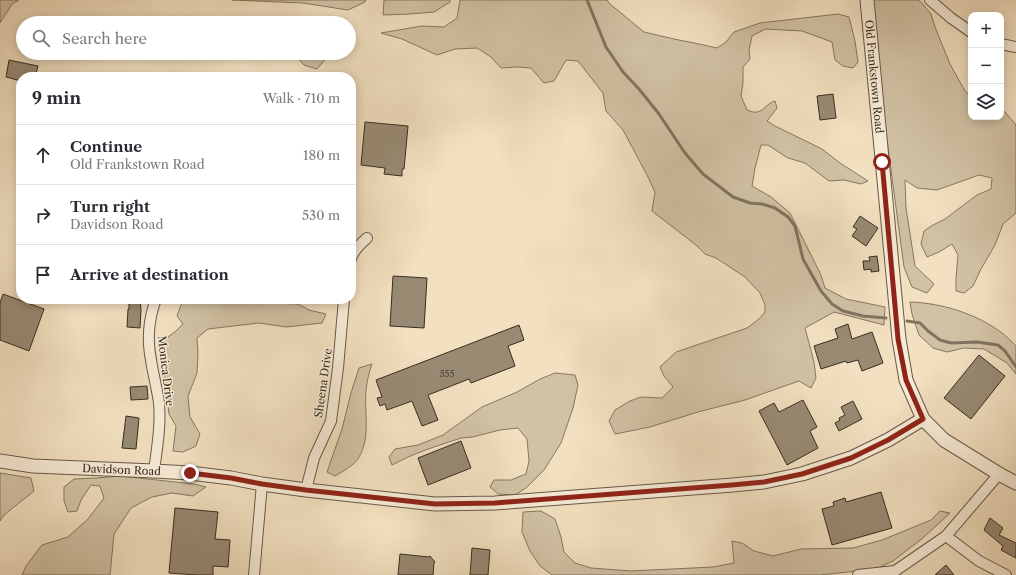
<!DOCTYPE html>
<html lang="en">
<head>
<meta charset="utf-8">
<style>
	body { margin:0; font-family:"Libre Caslon Text",serif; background:#f2f2f3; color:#2b2b33 }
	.controls { position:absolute; right:12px; top:12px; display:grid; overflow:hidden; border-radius:8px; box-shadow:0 2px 10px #0003 }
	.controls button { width:36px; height:36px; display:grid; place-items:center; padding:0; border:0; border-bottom:1px solid #e1e1e2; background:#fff; color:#2b2b33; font:20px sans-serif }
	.stop { position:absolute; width:12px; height:12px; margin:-9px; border:3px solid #8f2418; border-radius:50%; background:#fff }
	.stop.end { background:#8f2418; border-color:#fff; box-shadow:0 1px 4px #0008 }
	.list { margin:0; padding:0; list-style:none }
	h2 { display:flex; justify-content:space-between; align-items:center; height:52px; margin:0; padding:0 16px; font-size:17px }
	h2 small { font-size:13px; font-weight:400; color:#7c7c81 }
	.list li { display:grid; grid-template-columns:26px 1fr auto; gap:12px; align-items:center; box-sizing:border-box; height:60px; padding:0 16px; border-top:1px solid #e1e1e2 }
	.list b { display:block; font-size:15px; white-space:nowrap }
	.list p { margin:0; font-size:13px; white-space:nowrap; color:#7c7c81 }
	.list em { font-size:13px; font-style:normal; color:#7c7c81 }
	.icon { flex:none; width:22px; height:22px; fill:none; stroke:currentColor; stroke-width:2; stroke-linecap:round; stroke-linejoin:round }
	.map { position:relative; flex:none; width:1016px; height:575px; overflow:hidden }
	.search { position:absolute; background:#fff; box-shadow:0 2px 10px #0003; left:16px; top:16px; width:340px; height:44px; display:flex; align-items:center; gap:10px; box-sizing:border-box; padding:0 14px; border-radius:22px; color:#7c7c81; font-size:15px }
	.panel { position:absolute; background:#fff; box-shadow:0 2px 10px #0003; left:16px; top:72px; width:340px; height:232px; border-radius:16px }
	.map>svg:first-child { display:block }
</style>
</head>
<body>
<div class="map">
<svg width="1016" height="575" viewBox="0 0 1016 575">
	<rect width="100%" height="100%" fill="#f2e0c0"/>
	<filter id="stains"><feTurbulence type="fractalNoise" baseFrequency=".005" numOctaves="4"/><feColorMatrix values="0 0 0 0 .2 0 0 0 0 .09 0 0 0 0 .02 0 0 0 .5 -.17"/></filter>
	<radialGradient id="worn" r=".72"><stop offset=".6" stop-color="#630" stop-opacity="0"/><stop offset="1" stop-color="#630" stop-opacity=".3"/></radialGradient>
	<g fill="#d2c2a5" stroke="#847862">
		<polygon points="0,0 19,0 12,4 0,23"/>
		<polygon points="232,0 366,0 365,2 348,10 303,3"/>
		<polygon points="384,0 450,0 450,2 434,12 410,14 383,15"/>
		<path d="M460 0H607L610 4 644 32 674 39 699 44 717 48 726 42 734 32 760 23 838 14 849 17 855 41 858 62 853 68 843 66 835 60 832 42 802 31 765 29 752 36 749 50 750 59 743 67V83L741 96 747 110C750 111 755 113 757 112 764 111 767 103 775 101L777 108 767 121 775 126 822 149 840 163 868 181 861 184 844 180 829 181 805 163 788 158 777 151 768 145H761L755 168 752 186 771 197 790 213 821 275 825 288 846 299 885 307 884 325 834 312 805 328 814 362 816 378 811 388 799 381 745 400 698 412 650 427 615 434 609 421 615 410 630 401 641 397 662 398 673 387 664 376 660 367 676 352 747 328 759 319 765 312V305L760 293 745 277 716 258 705 254 696 245 652 211 655 192 647 175 623 130 606 111 603 93 578 61 566 60 554 81 544 83 531 68 517 67 501 68 491 57 477 48 455 49 437 55 402 39 381 33 422 26 444 27 457 18Z"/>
		<polygon points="871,0 919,0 931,14 935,27 950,64 965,91 971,96 971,117 1001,117 1001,110 1004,111 1016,125 1016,213 1003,224 995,245 981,269 973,286 964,293 956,291 956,278 958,255 952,244 939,252 927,257 921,244 924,231 933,225 945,219 977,195 991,189 992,178 979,175 937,190 917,188 905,180 906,208 915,266 934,284 927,293 912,287 904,267 882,103"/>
		<polygon points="292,18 331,20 332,23 281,23 282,21"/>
		<polygon points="293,53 329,53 328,56 317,69 304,65"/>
		<polygon points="184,299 249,299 273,303 298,304 309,310 326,314 322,323 286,327 259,323 208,329 197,338 198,354 197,373 188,396 190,417 200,434 196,446 183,452 173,451 176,426 169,414 161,355 165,339 176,331 183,324 177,316 181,305"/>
		<path d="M910 302C942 303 977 314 1002 333 1007 337 1012 342 1016 346V374L1007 363 984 349 964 348 947 352 933 348 919 335 912 314Z"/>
		<path d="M372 364C369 372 367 381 366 391 364 412 371 437 359 457 355 465 343 471 335 476L327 472 342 429 351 393 359 368Z"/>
		<polygon points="555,373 575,375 578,385 573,408 561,443 544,470 526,488 515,495 498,494 490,487 494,480 511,480 526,474 529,461 527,439 518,428 500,430 473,437 461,438 428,449 408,457 392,465 389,457 395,449 418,445 443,435 482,407 517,392 540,379"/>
		<polygon points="0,473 31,478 34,491 4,515 0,521"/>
		<polygon points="120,476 194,484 206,487 193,496 172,493 152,497 131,508 114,534 110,575 22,575 26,566 42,545 68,537 88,519 104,498 100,486 91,485 81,500 77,511 68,512 64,501 64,487 74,479 96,478"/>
		<polygon points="541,511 555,519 561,537 564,552 575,563 591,568 631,571 713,567 734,563 732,541 742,543 754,551 773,556 801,549 853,548 882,540 931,520 940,511 950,513 923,538 893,561 876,569 820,575 552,575 540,566 530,551 522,532 523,512"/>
	</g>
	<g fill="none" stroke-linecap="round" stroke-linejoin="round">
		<g stroke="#817460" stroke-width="3">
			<polyline points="587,0 606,47 623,72 639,89 659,114 685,153 703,174 733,197 750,203 762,204 775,208 788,217 795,226 803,259 821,291 832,304 843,311 863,316 886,318"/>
			<polyline points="907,321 920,323 928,331 940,340 951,343 977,342 998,345 1005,351 1016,367"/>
		</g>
	</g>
	<g fill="#988a73" stroke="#372d20">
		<polygon points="9,60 38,66 35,77 21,77 21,81 6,77"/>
		<polygon points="833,94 836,118 820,120 817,96"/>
		<polygon points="365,122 408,126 404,169 402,169 402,176 384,174 385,168 361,165"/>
		<polygon points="860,216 878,228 866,246 852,236 857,229 853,227"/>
		<polygon points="877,256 879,271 871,272 871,269 864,270 863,261 870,261 869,257"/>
		<polygon points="393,276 427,278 424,328 390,326"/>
		<polygon points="3,294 44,309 29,351 0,340 0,303"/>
		<polygon points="129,299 140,299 141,310 140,328 127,327 128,309 129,309"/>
		<polygon points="848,324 852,339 872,332 883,363 862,371 858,360 847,363 846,361 821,369 814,346 838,338 835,329"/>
		<polygon points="519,325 524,340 508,346 515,366 471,383 469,379 428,395 438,420 422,426 412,401 387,410 385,404 380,406 377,398 382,397 376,380"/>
		<polygon points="979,355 1005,376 971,419 944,398"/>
		<polygon points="147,386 148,399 131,400 130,387"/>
		<polygon points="803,400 817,427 810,431 818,448 787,465 759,411 774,403 779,412"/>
		<polygon points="853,401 862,419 839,431 835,423 840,420 839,418 845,415 841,407"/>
		<polygon points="126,416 139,418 136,449 122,448"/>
		<polygon points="461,441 471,468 428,485 418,458"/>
		<polygon points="881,492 892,528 832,545 822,509 834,506 833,502 845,498 846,502"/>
		<polygon points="175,508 218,512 215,539 230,540 228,567 213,566 213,575 196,575 169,573"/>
		<polygon points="990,518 1003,528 999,535 1016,543 1016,558 1001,550 1003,546 984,530"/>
		<polygon points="472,548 490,550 488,575 470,575"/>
		<polygon points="400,554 429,557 430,556 435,562 434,563 433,575 398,575"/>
		<polygon points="946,565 954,575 935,575"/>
	</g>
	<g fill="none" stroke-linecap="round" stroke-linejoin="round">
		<g stroke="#665a48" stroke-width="12">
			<g id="minor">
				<polyline points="930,0 951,18 971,32"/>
				<polyline points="1001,44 1016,47"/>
				<path d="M351 259C353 250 361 244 367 238"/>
				<path d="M154 471C157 448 161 425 159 403 157 388 153 374 151 360 147 340 149 318 156 299"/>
				<polyline points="306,490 314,458 331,421 338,368 344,299"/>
				<polyline points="946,536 979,561 1006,575"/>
				<polyline points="254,575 262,484"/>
				<polyline points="858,575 895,571 946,536 999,474"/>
			</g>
		</g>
		<g stroke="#665a48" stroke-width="15">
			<g id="tertiary">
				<path id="s1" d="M867 0 899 339 906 380 923 419 944 440 999 474 1016 483"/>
				<path id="s2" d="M0 461 33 466 154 471 190 473 231 478 262 484 306 490 435 504 495 503 733 485 764 482 802 474 851 458 888 440 923 419"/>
			</g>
		</g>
		<use href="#minor" stroke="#f7ebd6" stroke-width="10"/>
		<use href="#tertiary" stroke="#f7ebd6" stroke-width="13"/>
	</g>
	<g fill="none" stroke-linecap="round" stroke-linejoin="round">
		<polyline stroke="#8f2418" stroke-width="5" points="190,473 231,478 262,484 306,490 435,504 495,503 732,485 764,482 802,474 851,458 888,440 923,419 906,380 898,339 882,162"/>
	</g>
	<g text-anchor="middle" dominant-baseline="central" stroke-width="3" stroke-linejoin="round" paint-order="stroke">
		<g font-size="9" fill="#4f4435">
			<text x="447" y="373">555</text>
		</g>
		<g font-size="11" fill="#372d20" stroke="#f7ebd6">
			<text stroke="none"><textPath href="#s1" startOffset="77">Old Frankstown Road</textPath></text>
			<text transform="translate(166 371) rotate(83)">Monica Drive</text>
			<text transform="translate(323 383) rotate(-82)">Sheena Drive</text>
			<text stroke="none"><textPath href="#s2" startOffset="122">Davidson Road</textPath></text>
		</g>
	</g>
	<rect width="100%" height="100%" filter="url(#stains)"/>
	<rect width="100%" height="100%" fill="url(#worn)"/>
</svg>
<div class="controls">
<button>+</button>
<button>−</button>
<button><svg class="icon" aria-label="layers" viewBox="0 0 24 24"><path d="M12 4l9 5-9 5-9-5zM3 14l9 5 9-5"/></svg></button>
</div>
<div class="stop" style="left:882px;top:162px"></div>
<div class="stop end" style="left:190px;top:473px"></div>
<div class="search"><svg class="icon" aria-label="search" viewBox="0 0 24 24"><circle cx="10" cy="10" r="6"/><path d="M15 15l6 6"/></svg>Search here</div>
<section class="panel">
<h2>9 min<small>Walk · 710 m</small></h2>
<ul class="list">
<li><svg class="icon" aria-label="ahead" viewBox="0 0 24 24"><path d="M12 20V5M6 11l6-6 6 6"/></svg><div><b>Continue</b><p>Old Frankstown Road</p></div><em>180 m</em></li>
<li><svg class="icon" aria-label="right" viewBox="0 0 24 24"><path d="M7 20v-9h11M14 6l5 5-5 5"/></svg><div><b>Turn right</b><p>Davidson Road</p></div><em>530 m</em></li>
<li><svg class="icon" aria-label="arrive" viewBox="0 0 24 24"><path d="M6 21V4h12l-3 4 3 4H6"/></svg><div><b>Arrive at destination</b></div></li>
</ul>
</section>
</div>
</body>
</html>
